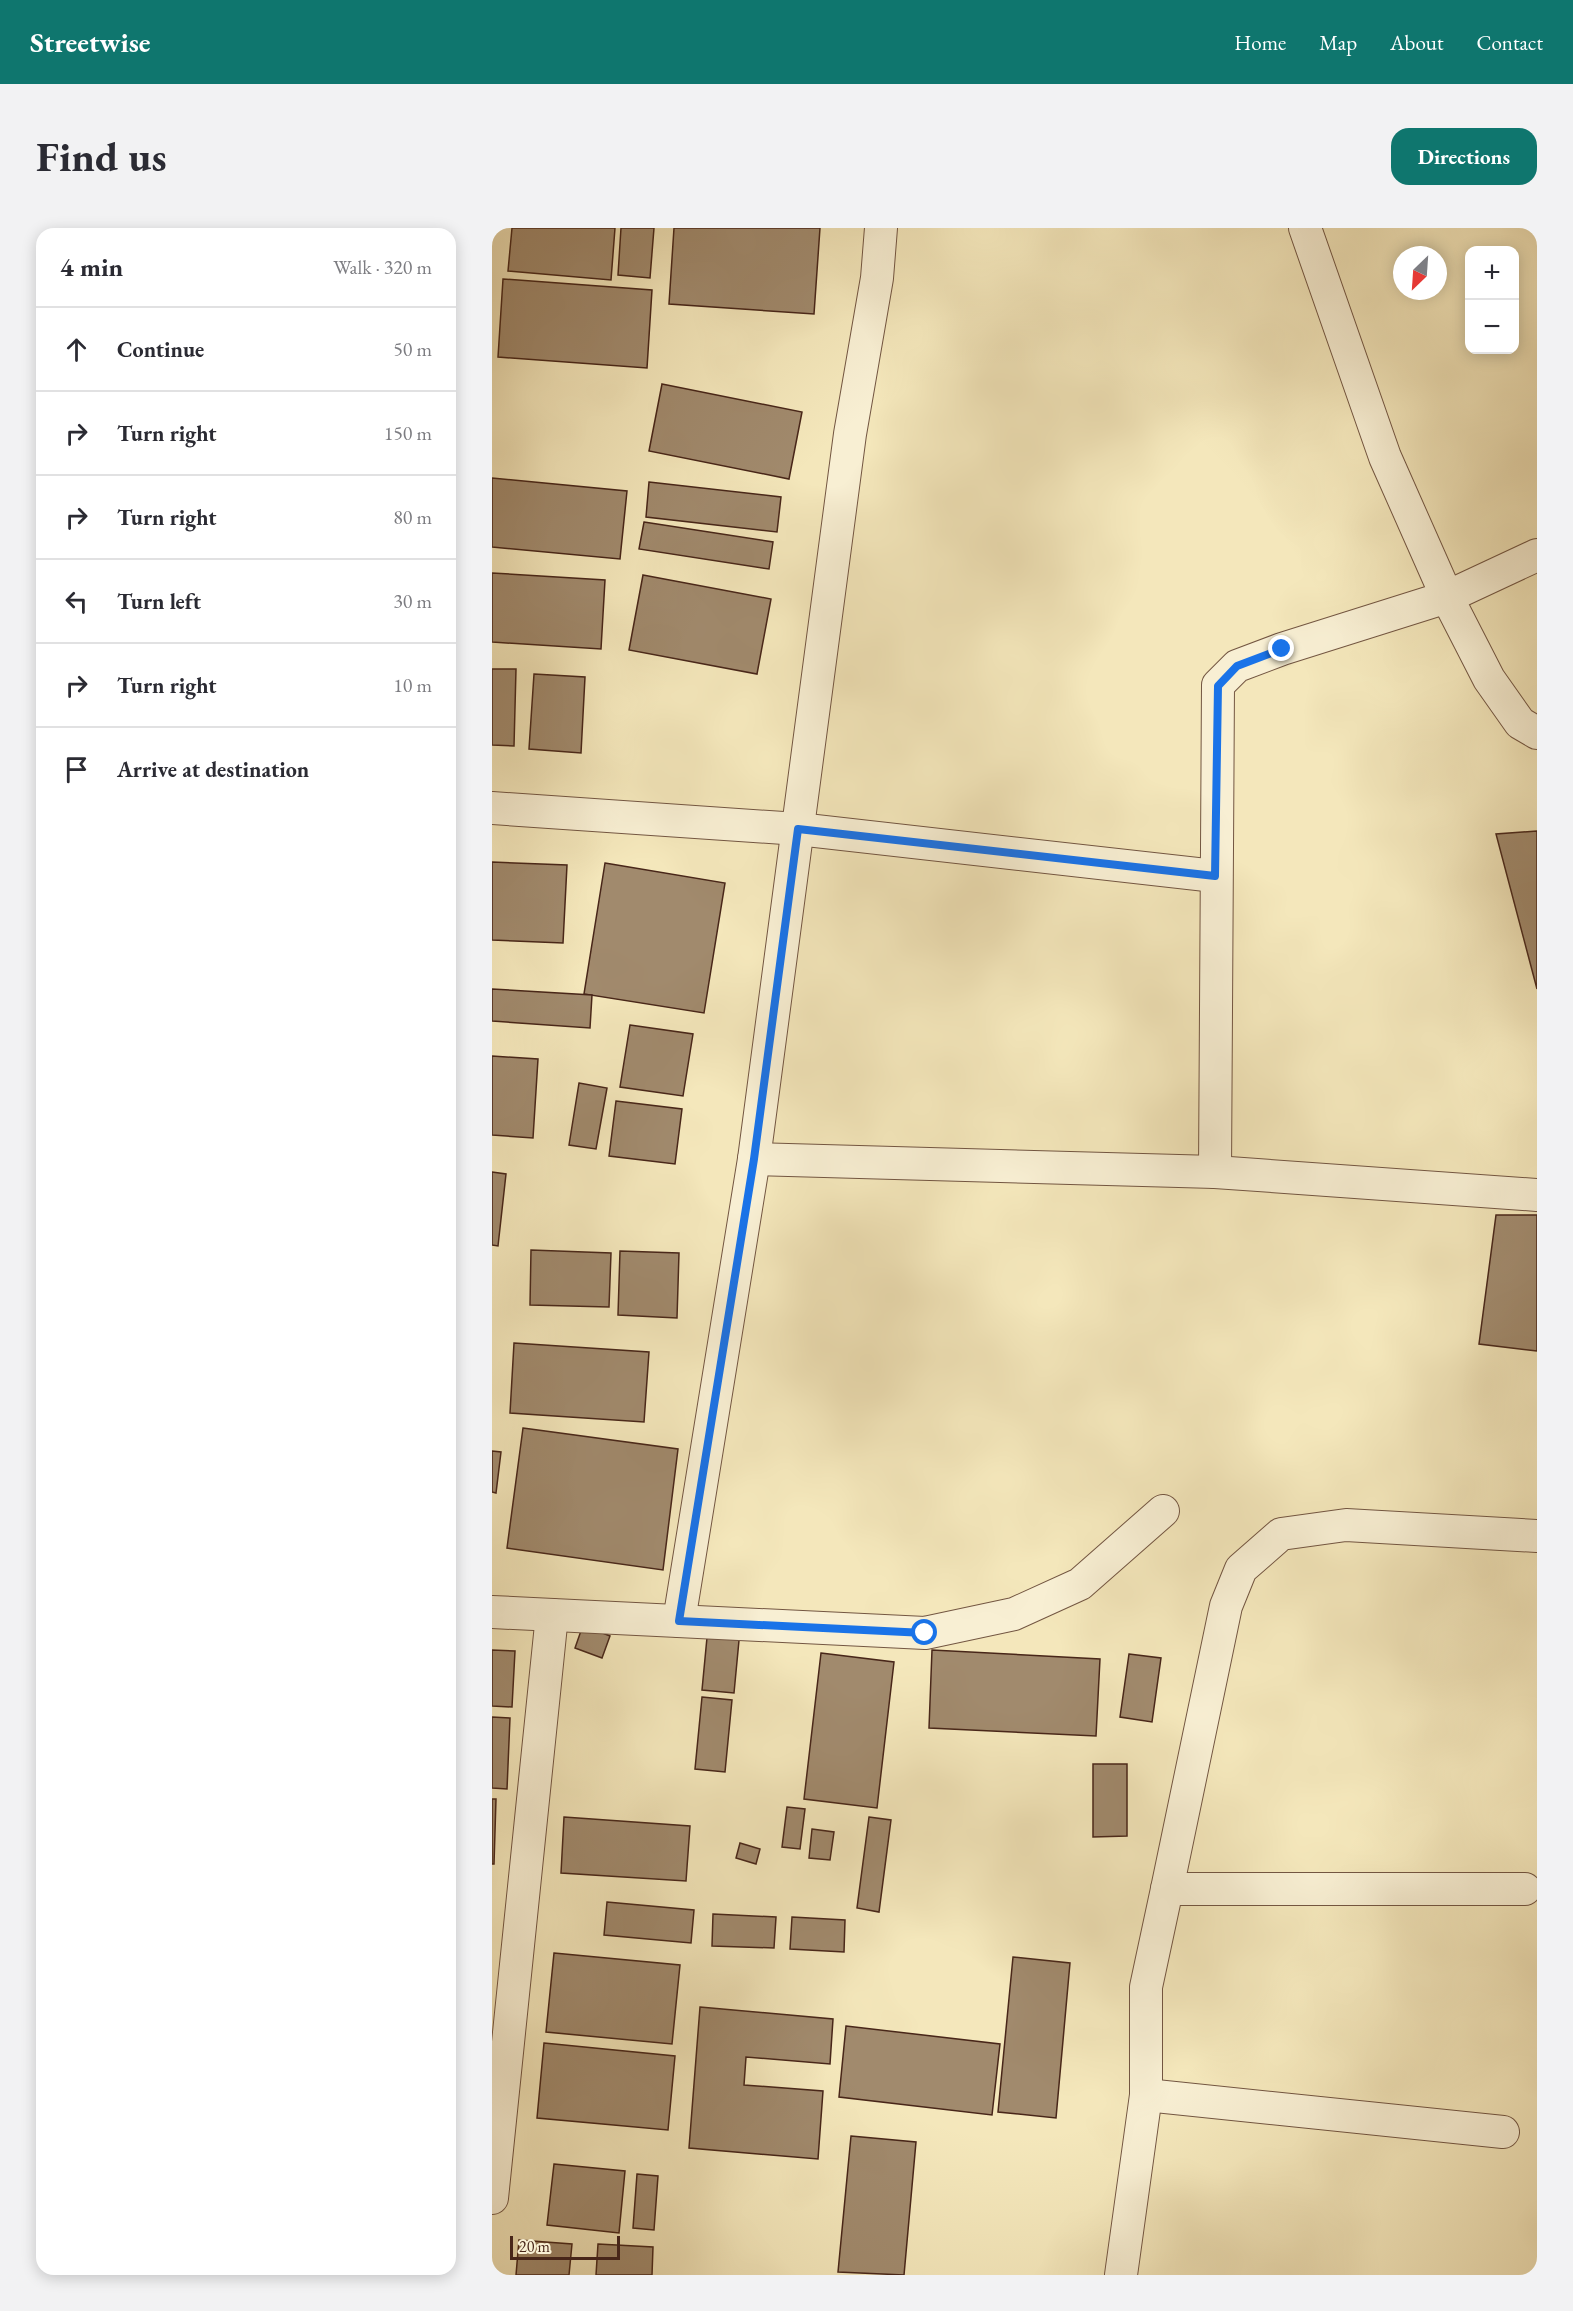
<!DOCTYPE html>
<html lang="en">
<head>
<meta charset="utf-8">
<style>
	body { margin:0; font-family:"EB Garamond",serif; background:#f2f2f3; color:#2b2b33 }
	.controls { position:absolute; right:18px; top:18px; display:grid; overflow:hidden; border-radius:12px; box-shadow:0 3px 15px #0003 }
	.controls button { width:54px; height:54px; display:grid; place-items:center; padding:0; border:0; border-bottom:2px solid #e1e1e2; background:#fff; color:#2b2b33; font:30px sans-serif }
	.compass { position:absolute; left:901px; top:18px; width:54px; height:54px; border-radius:50%; background:#fff; box-shadow:0 3px 15px #0003; rotate:205deg }
	.scale { position:absolute; left:18px; bottom:15px; width:110px; box-sizing:border-box; padding-left:6px; border:3px solid #482619; border-top:0; font-size:16px; line-height:21px; white-space:nowrap; color:#482619; -webkit-text-stroke:4px #f8efd3; paint-order:stroke }
	.stop { position:absolute; width:18px; height:18px; margin:-14px; border:4px solid #1a73e8; border-radius:50%; background:#fff }
	.stop.end { background:#1a73e8; border-color:#fff; box-shadow:0 2px 6px #0008 }
	.list { margin:0; padding:0; list-style:none }
	h2 { display:flex; justify-content:space-between; align-items:center; height:78px; margin:0; padding:0 24px; font-size:26px }
	h2 small { font-size:20px; font-weight:400; color:#7c7c81 }
	.list li { display:grid; grid-template-columns:39px 1fr auto; gap:18px; align-items:center; box-sizing:border-box; height:84px; padding:0 24px; border-top:2px solid #e1e1e2 }
	.list b { display:block; font-size:22px; white-space:nowrap }
	.list em { font-size:20px; font-style:normal; color:#7c7c81 }
	.icon { flex:none; width:33px; height:33px; fill:none; stroke:currentColor; stroke-width:2; stroke-linecap:round; stroke-linejoin:round }
	.map { position:relative; flex:none; width:1045px; height:2047px; overflow:hidden; border-radius:18px }
	header { display:flex; align-items:center; gap:36px; box-sizing:border-box; height:84px; padding:0 30px; background:#0f766e; color:#fff }
	header strong { font-size:28px }
	nav { display:flex; gap:33px; margin-inline-start:auto; font-size:21px }
	.intro { display:flex; align-items:center; justify-content:space-between; box-sizing:border-box; height:144px; padding:0 36px }
	h1 { margin:0; font-size:42px }
	.button { padding:15px 27px; border-radius:18px; background:#0f766e; color:#fff; font-size:21px; font-weight:700 }
	main { display:flex; gap:36px; padding:0 36px }
	aside { flex:1; background:#fff; border-radius:18px; box-shadow:0 3px 15px #0003 }
	.map>svg:first-child { display:block }
</style>
</head>
<body>
<header>
<strong>Streetwise</strong>
<nav><a>Home</a><a>Map</a><a>About</a><a>Contact</a></nav>
</header>
<div class="intro"><h1>Find us</h1><a class="button">Directions</a></div>
<main>
<aside>
<h2>4 min<small>Walk · 320 m</small></h2>
<ul class="list">
<li><svg class="icon" aria-label="ahead" viewBox="0 0 24 24"><path d="M12 20V5M6 11l6-6 6 6"/></svg><div><b>Continue</b></div><em>50 m</em></li>
<li><svg class="icon" aria-label="right" viewBox="0 0 24 24"><path d="M7 20v-9h11M14 6l5 5-5 5"/></svg><div><b>Turn right</b></div><em>150 m</em></li>
<li><svg class="icon" aria-label="right" viewBox="0 0 24 24"><path d="M7 20v-9h11M14 6l5 5-5 5"/></svg><div><b>Turn right</b></div><em>80 m</em></li>
<li><svg class="icon" aria-label="left" viewBox="0 0 24 24"><path d="M17 20v-9H6M10 6l-5 5 5 5"/></svg><div><b>Turn left</b></div><em>30 m</em></li>
<li><svg class="icon" aria-label="right" viewBox="0 0 24 24"><path d="M7 20v-9h11M14 6l5 5-5 5"/></svg><div><b>Turn right</b></div><em>10 m</em></li>
<li><svg class="icon" aria-label="arrive" viewBox="0 0 24 24"><path d="M6 21V4h12l-3 4 3 4H6"/></svg><div><b>Arrive at destination</b></div></li>
</ul>
</aside>
<div class="map">
<svg width="1045" height="2047" viewBox="0 0 1045 2047">
	<rect width="100%" height="100%" fill="#f4e7bb"/>
	<filter id="stains"><feTurbulence type="fractalNoise" baseFrequency=".00333" numOctaves="4"/><feColorMatrix values="0 0 0 0 .2 0 0 0 0 .09 0 0 0 0 .02 0 0 0 .5 -.17"/></filter>
	<radialGradient id="worn" r=".72"><stop offset=".6" stop-color="#630" stop-opacity="0"/><stop offset="1" stop-color="#630" stop-opacity=".3"/></radialGradient>
	<g fill="#a18a6d" stroke="#482619" stroke-width="1.5">
		<polygon points="20,0 123,0 119,52 16,43"/>
		<polygon points="129,0 162,0 158,50 126,47"/>
		<polygon points="182,0 328,0 322,86 177,76"/>
		<polygon points="11,51 160,62 155,140 6,129"/>
		<polygon points="170,156 310,184 297,251 157,223"/>
		<polygon points="0,250 135,263 128,331 0,319"/>
		<polygon points="157,254 289,269 285,304 154,289"/>
		<polygon points="152,294 281,314 277,341 147,321"/>
		<polygon points="0,345 113,352 109,421 0,414"/>
		<polygon points="151,347 279,371 265,446 137,422"/>
		<polygon points="0,441 24,441 22,518 0,517"/>
		<polygon points="42,446 93,449 89,525 37,521"/>
		<polygon points="1045,603 1045,761 1004,606"/>
		<polygon points="0,634 75,637 71,715 0,712"/>
		<polygon points="113,635 233,655 212,785 92,766"/>
		<polygon points="0,761 100,767 98,800 0,793"/>
		<polygon points="138,797 201,806 191,868 128,859"/>
		<polygon points="0,828 46,831 41,910 0,907"/>
		<polygon points="87,855 115,860 104,921 77,917"/>
		<polygon points="124,873 190,881 183,936 117,928"/>
		<polygon points="0,944 14,946 6,1018 0,1017"/>
		<polygon points="1004,987 1045,987 1045,1123 987,1116"/>
		<polygon points="39,1022 119,1025 117,1079 38,1077"/>
		<polygon points="128,1023 187,1025 185,1090 126,1087"/>
		<polygon points="22,1115 157,1124 152,1194 18,1185"/>
		<polygon points="31,1200 186,1221 171,1342 15,1320"/>
		<polygon points="0,1223 9,1224 4,1265 0,1264"/>
		<polygon points="91,1397 118,1408 110,1430 83,1420"/>
		<polygon points="216,1399 248,1402 242,1465 210,1462"/>
		<polygon points="0,1422 23,1423 20,1479 0,1478"/>
		<polygon points="440,1422 608,1431 604,1508 437,1500"/>
		<polygon points="329,1425 402,1434 385,1580 312,1571"/>
		<polygon points="637,1426 669,1430 660,1494 628,1489"/>
		<polygon points="210,1469 240,1472 233,1544 203,1541"/>
		<polygon points="0,1489 18,1490 15,1561 0,1560"/>
		<polygon points="601,1536 635,1536 635,1608 601,1609"/>
		<polygon points="0,1571 4,1571 2,1636 0,1636"/>
		<polygon points="295,1579 313,1581 308,1621 290,1619"/>
		<polygon points="72,1589 198,1598 194,1653 69,1645"/>
		<polygon points="377,1589 399,1592 387,1684 365,1680"/>
		<polygon points="320,1601 342,1604 338,1632 317,1630"/>
		<polygon points="248,1615 268,1621 264,1636 244,1630"/>
		<polygon points="115,1674 202,1682 199,1715 112,1707"/>
		<polygon points="221,1686 284,1689 282,1720 220,1718"/>
		<polygon points="300,1689 353,1692 352,1724 298,1721"/>
		<polygon points="62,1725 188,1737 180,1816 54,1804"/>
		<polygon points="521,1729 578,1735 564,1890 506,1884"/>
		<polygon points="208,1779 341,1791 338,1836 254,1829 252,1857 331,1863 326,1931 197,1920"/>
		<polygon points="354,1798 508,1816 500,1887 347,1869"/>
		<polygon points="52,1815 183,1828 176,1902 45,1890"/>
		<polygon points="359,1908 424,1914 412,2047 346,2044"/>
		<polygon points="62,1936 133,1943 127,2005 55,1997"/>
		<polygon points="145,1946 166,1948 162,2002 141,2000"/>
		<polygon points="27,2012 80,2016 77,2047 24,2047"/>
		<polygon points="106,2016 161,2019 160,2047 104,2047"/>
	</g>
	<g fill="none" stroke-linecap="round" stroke-linejoin="round">
		<g stroke="#735642" stroke-width="34">
			<g id="street">
				<polyline points="813,0 893,229 955,369 997,451 1028,495 1045,505"/>
				<polyline points="0,580 306,601 723,648"/>
				<polyline points="262,931 723,944 1045,967"/>
				<polyline points="723,944 726,457 745,438 790,421 955,369 1045,327"/>
				<polyline points="0,1384 433,1405 522,1386 588,1356 671,1283"/>
				<polyline points="187,1393 262,931 358,206 385,50 389,0"/>
				<polyline points="675,1661 734,1378 749,1341 789,1306 854,1297 1045,1308"/>
				<polyline points="654,1867 1011,1904"/>
				<polyline points="0,1970 60,1387"/>
				<polyline points="629,2047 654,1867 654,1759 675,1661 1033,1661"/>
			</g>
		</g>
		<use href="#street" stroke="#f8efd3" stroke-width="32"/>
	</g>
	<g fill="none" stroke-linecap="round" stroke-linejoin="round">
		<polyline stroke="#1a73e8" stroke-width="8" points="433,1405 187,1393 262,931 306,601 723,648 726,458 745,438 790,421"/>
	</g>
	<rect width="100%" height="100%" filter="url(#stains)"/>
	<rect width="100%" height="100%" fill="url(#worn)"/>
</svg>
<div class="controls">
<button>+</button>
<button>−</button>
</div>
<svg class="compass" viewBox="-18 -18 36 36"><path d="M0-13l5 13h-10z" fill="#e53935"/><path d="M0 13l5-13h-10z" fill="#7c7c81"/></svg>
<div class="scale">20 m</div>
<div class="stop" style="left:433px;top:1405px"></div>
<div class="stop end" style="left:790px;top:421px"></div>
</div>
</main>
</body>
</html>
